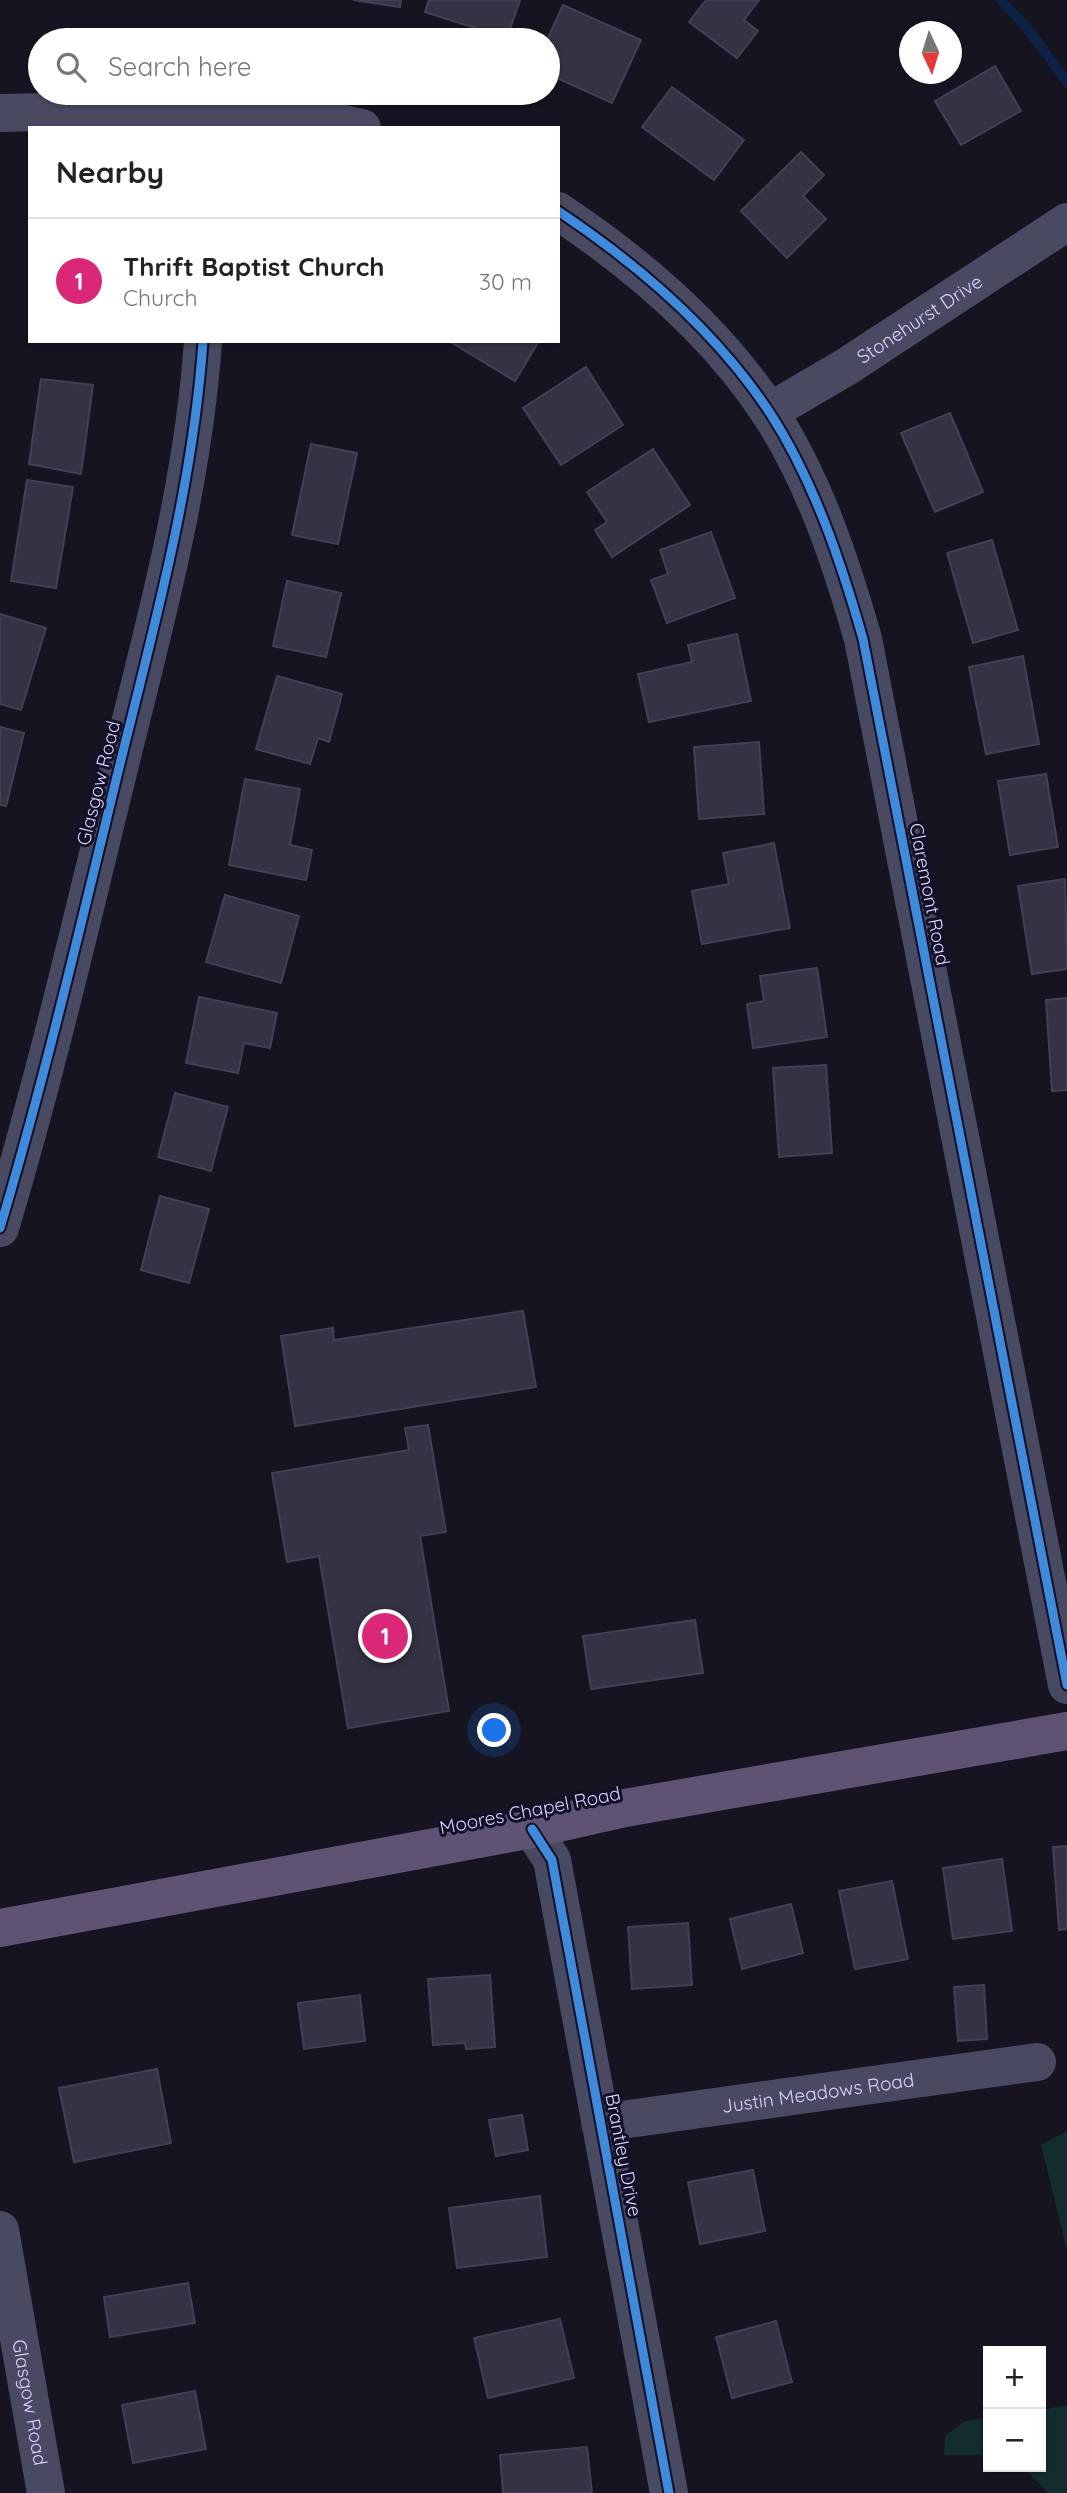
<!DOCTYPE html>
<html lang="en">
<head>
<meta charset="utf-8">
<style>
	body { margin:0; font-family:Quicksand,sans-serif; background:#f2f2f2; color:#222 }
	.controls { position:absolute; right:21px; bottom:21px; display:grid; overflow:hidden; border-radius:0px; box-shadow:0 2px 5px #0004 }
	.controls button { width:63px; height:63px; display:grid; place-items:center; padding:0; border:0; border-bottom:2px solid #e0e0e0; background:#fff; color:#222; font:35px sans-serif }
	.compass { position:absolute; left:899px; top:21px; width:63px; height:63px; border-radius:50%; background:#fff; box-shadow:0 2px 5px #0004; rotate:176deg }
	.you { position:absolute; left:495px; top:1731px; width:24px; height:24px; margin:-18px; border:5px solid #fff; border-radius:50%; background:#1a73e8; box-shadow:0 0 0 10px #1a73e833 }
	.badge { display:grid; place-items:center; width:46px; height:46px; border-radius:50%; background:#db2777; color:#fff; font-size:23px; font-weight:700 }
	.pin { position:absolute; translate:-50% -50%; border:4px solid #fff; box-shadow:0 2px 7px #0006 }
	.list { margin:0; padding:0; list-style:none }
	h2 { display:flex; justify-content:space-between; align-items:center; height:91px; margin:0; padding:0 28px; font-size:30px }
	h2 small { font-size:23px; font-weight:400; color:#767676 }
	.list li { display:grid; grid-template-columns:46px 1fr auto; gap:21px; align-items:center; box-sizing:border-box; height:126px; padding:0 28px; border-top:2px solid #e0e0e0 }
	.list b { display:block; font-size:26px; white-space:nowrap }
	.list p { margin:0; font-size:23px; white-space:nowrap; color:#767676 }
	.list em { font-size:23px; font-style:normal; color:#767676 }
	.icon { flex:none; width:38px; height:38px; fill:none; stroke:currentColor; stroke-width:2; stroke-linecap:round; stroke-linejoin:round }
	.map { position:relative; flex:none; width:1067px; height:2493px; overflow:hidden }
	.search { position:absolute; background:#fff; box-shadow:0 2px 5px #0004; left:28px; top:28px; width:532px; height:77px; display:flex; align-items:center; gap:18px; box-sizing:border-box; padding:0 24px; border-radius:38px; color:#767676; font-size:26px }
	.panel { position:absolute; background:#fff; box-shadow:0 2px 5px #0004; left:28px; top:126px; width:532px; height:217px; border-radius:0px }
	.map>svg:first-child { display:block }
</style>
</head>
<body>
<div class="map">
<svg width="1067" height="2493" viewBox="0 0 1067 2493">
	<rect width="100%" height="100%" fill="#161421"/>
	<g fill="#132c2d">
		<polygon points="1067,2131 1067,2250 1041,2145"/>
		<polygon points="1067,2405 1067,2493 1048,2493 1023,2467 1041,2467 1041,2410"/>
		<polygon points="988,2418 988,2455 944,2455 945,2436 965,2421"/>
	</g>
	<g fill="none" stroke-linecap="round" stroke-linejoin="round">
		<polyline stroke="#0d2144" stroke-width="10" points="1001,0 1028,29 1067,82"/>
	</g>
	<g fill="#343243" stroke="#433f54" stroke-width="2">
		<polygon points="353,0 401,0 400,7"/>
		<polygon points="429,0 520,0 507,38 425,12"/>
		<polygon points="706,0 759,0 744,20 758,31 737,58 689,22"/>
		<polygon points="563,5 641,40 612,103 548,74 547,40"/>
		<polygon points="995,66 1021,111 961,145 935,101"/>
		<polygon points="672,87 744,140 714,180 642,127"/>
		<polygon points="801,152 824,175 803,196 826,219 787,258 741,211"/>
		<polygon points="449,341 539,341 515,381"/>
		<polygon points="586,367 623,425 561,465 523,408"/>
		<polygon points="41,379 93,385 81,474 29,464"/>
		<polygon points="950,413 983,492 935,512 901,433"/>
		<polygon points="311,444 357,453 338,544 292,535"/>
		<polygon points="653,449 690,505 612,557 595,530 607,522 587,492"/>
		<polygon points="27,480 73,487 56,588 11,581"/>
		<polygon points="711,532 735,598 667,623 651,580 668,574 660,550"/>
		<polygon points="992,540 1018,630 973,643 947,553"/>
		<polygon points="287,581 341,593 326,657 273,646"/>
		<polygon points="0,614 46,628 21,710 0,704"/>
		<polygon points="737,634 751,701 649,722 638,674 692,662 688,645"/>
		<polygon points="1023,656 1039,744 986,754 969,667"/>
		<polygon points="277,676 342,694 329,742 318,738 310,764 256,749"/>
		<polygon points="0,727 24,733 6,806 0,805"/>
		<polygon points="759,742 764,814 699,819 694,747"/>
		<polygon points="1046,774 1058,847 1010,855 998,781"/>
		<polygon points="245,779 300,789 290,845 312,850 306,880 229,865"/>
		<polygon points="774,843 790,928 702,944 692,891 729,884 723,853"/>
		<polygon points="1065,879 1067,969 1032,974 1018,886"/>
		<polygon points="225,895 299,916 281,983 206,962"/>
		<polygon points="817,968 827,1037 753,1048 747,1004 764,1001 760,976"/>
		<polygon points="199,997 277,1013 270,1048 244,1043 238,1073 186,1063"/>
		<polygon points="1067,998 1067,1090 1052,1091 1046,1000"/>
		<polygon points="826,1065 832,1153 779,1157 773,1068"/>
		<polygon points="175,1093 228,1107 211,1171 158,1157"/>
		<polygon points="160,1196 209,1209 189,1283 141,1270"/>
		<polygon points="523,1311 536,1387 295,1426 281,1336 333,1328 334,1340"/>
		<polygon points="428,1425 446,1532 420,1536 449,1711 348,1728 319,1556 287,1562 272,1473 409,1450 405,1428"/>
		<polygon points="695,1620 703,1673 591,1689 583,1636"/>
		<polygon points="1067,1846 1067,1929 1059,1930 1053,1847"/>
		<polygon points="1002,1859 1012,1931 953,1939 943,1868"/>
		<polygon points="892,1881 908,1959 855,1969 839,1891"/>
		<polygon points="791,1904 803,1953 742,1969 730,1919"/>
		<polygon points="688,1923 692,1985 632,1989 628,1927"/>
		<polygon points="490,1975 495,2047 466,2049 465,2043 433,2045 428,1979"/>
		<polygon points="984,1985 987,2039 958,2041 954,1987"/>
		<polygon points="360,1995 365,2041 304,2049 298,2003"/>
		<polygon points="157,2069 171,2143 74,2162 59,2088"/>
		<polygon points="522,2115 528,2150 496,2156 489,2120"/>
		<polygon points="753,2170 765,2231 700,2244 688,2182"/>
		<polygon points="540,2196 547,2257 457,2268 449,2208"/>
		<polygon points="188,2283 195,2323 110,2337 104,2297"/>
		<polygon points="560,2319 574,2378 488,2398 474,2338"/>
		<polygon points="776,2321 792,2382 732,2398 716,2337"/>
		<polygon points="195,2391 206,2449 133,2463 122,2405"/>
		<polygon points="587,2447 592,2493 503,2493 500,2455"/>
	</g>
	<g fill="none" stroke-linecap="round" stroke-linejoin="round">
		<g stroke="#4a4962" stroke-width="38">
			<polyline points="0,113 230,108 318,118 362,128"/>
			<path d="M558 211C639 265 716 331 770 413 814 481 841 562 863 639L1067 1685"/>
			<path id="s1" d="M769 412 846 367 1067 222"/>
			<path d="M0 1228C45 1077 81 924 118 772 153 630 193 488 203 341"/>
			<polyline points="532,1829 552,1860 669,2493"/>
			<path id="s2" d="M600 2123 1037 2062"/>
			<path id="s3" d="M0 2230 46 2493"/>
		</g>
		<polyline stroke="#5e5373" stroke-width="38" points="0,1928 532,1829 625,1808 1067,1731"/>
		<g stroke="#130f26" stroke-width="13">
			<g id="cycleway">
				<path d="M558 211C639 265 716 331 770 413 814 481 841 562 863 639L1067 1685"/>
				<path d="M0 1228C45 1077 81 924 118 772 153 630 193 488 203 341"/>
				<polyline points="532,1829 552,1860 669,2493"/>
			</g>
		</g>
		<use href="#cycleway" stroke="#408adc" stroke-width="9"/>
	</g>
	<g text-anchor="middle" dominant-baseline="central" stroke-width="6" stroke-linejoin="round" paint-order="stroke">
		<g font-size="19" fill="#d9d4ff" stroke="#130f26">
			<text stroke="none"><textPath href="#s1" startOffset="177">Stonehurst Drive</textPath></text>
			<text transform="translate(98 783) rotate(-76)">Glasgow Road</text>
			<text transform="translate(930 894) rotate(79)">Claremont Road</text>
			<text transform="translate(530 1810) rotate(-11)">Moores Chapel Road</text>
			<text stroke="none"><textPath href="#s2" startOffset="220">Justin Meadows Road</textPath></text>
			<text transform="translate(624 2155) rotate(79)">Brantley Drive</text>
			<text stroke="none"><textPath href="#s3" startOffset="175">Glasgow Road</textPath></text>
		</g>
	</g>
</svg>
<div class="controls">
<button>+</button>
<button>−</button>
</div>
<svg class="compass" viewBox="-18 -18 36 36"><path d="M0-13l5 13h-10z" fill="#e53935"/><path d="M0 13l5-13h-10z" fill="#767676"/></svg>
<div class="you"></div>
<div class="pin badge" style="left:385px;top:1636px">1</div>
<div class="search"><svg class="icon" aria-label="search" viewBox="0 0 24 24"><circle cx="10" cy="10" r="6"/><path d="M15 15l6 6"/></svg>Search here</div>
<section class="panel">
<h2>Nearby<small></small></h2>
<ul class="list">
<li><span class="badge">1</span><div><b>Thrift Baptist Church</b><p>Church</p></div><em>30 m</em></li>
</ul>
</section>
</div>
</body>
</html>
